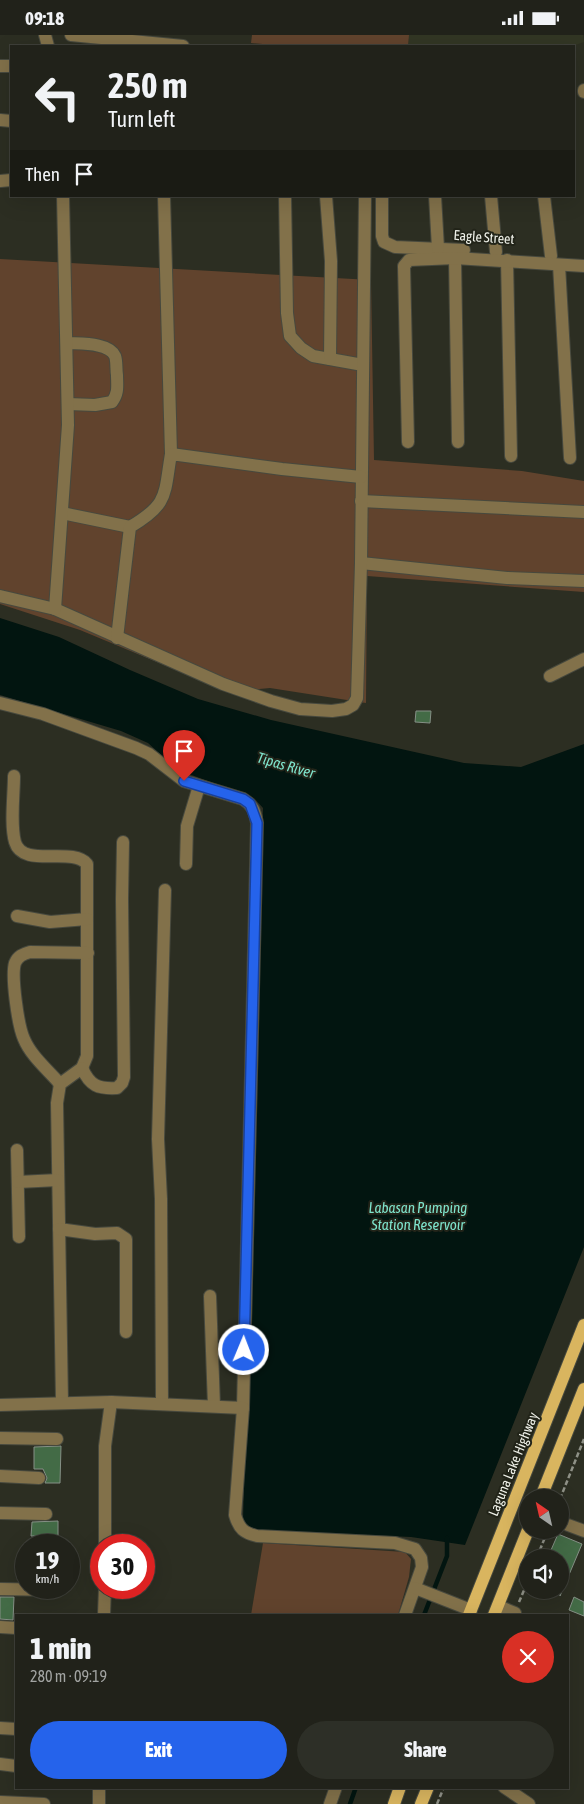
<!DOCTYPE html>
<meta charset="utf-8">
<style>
body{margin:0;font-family:"Asap Condensed",sans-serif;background:#2d2f27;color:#f1f3f6;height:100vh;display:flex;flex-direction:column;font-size:19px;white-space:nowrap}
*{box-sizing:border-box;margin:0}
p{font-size:16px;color:#a2a4a2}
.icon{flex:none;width:28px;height:28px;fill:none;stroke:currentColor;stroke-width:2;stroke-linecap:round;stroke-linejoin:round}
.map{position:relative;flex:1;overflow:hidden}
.details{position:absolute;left:15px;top:1579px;width:554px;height:175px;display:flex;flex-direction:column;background:#21221a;border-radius:0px;box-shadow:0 5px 20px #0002,0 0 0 1px #3e3f39}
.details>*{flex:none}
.top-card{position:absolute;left:10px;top:10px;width:565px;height:152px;border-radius:0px;box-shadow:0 5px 20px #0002,0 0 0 1px #3e3f39;background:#21221a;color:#f1f3f6;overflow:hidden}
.needle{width:32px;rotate:326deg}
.controls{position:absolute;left:519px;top:1454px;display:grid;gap:10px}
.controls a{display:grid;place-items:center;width:50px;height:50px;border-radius:50%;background:#21221a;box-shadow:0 5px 20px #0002,0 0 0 1px #3e3f39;font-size:25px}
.speed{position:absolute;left:15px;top:1499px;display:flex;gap:10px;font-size:25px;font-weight:700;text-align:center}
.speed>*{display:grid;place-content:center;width:65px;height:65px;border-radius:50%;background:#21221a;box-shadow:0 5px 20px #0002,0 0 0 1px #3e3f39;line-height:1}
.speed small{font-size:12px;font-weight:400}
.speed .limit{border:8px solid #d22;background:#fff;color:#111}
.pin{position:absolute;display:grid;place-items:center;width:42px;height:42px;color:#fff;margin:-51px -21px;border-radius:50% 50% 50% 0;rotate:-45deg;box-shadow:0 0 5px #0007}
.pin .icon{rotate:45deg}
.me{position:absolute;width:55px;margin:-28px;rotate:1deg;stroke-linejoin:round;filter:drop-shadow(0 0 4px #0008)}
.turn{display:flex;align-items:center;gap:18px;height:105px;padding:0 15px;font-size:22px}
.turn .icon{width:65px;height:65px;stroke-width:2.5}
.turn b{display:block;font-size:35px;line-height:42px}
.then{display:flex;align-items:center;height:48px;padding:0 15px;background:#0003;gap:10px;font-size:19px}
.round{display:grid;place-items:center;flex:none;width:52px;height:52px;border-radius:26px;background:#2d2f27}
.head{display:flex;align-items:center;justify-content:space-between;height:85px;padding:0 15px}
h1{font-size:30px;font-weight:800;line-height:38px}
.primary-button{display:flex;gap:10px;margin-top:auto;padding:10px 15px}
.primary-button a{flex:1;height:58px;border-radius:30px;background:#2563eb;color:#fff;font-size:20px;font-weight:800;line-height:58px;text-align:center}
.primary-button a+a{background:#2d2f27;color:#f1f3f6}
.status{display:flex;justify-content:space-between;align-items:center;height:35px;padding:0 25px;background:#21221a;direction:ltr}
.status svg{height:14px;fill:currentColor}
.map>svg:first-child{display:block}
</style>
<div class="status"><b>09:18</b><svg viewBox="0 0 49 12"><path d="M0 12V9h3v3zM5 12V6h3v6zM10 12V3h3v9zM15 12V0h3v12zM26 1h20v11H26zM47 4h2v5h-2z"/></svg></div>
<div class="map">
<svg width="584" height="1769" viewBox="0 0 584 1769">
<rect width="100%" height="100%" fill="#2c2e22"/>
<polygon fill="#323624" points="409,0 583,0 584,7 573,11 408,11"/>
<g fill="#61432d">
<polygon points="252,0 409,0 408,11 286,11 251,8"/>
<polygon points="0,224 371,245 374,425 522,436 584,446 584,557 367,541 366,668 270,653 229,657 80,595 0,569"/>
<polygon points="263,1508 405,1517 411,1524 409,1542 398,1580 251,1580"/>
</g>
<polygon fill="#021510" points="0,583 59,602 130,635 198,664 271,685 464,728 521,732 584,709 584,1212 465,1510 411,1502 260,1495 250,1492 243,1486 263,773 254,763 178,735 148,708 121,696 0,660"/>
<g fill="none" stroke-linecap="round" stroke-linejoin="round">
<g stroke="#021510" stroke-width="4.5">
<polyline points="424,1580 447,1521 447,1503"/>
<polyline points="350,1769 356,1752"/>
</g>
</g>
<g fill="#436b46" stroke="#859086">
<polygon points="416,676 431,676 430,688 415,687"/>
<polygon points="61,1411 60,1448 45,1448 47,1443 43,1434 34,1434 34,1412"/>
<polygon points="58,1486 58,1501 31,1501 32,1487"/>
<polygon points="558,1499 582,1509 560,1561 560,1522 548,1522"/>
<polygon points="0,1562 14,1562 13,1585 0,1584"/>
<polygon points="574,1562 584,1567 584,1581 569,1575"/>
</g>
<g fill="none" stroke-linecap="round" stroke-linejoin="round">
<defs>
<g id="minor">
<polyline points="45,0 48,11"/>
<polyline points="71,0 183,11"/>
<polyline points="0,31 11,31"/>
<polyline points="584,55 584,57"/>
<polyline points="0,85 11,86"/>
<polyline points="0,146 11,145"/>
<polyline points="164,161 171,419"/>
<polyline points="285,161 287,278 290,301 301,313 313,321 363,330"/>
<polyline points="326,161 331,226 330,324"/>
<polyline points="382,161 382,201 384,207 395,212 464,215"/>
<polyline points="435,161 438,213"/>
<polyline points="491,161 496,217"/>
<polyline points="544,161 551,221"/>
<polyline points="455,223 458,407"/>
<polyline points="507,225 511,421"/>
<polyline points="559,230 570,423"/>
<path d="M67,308c12,1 42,-1 48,13 2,5 1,14 2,19 0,10 2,18 -5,27l-17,3 -27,-1"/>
<polyline points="408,407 404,231 409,225 455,223 584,231"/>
<polyline points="361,466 584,477"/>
<polyline points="62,478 130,492"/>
<polyline points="361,528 507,543 584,546"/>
<polyline points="0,561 55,574 223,649 271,666 300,674 332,676 346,674 353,670 357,663 361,528 365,161"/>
<polyline points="55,574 68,390 63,161"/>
<path d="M117,603l13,-111c39,-23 34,-32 41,-73l111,15 79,8"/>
<polyline points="550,641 584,624"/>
<path d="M0,668l43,11 93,34 13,6 35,27 59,18c10,6 12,13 14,24l-14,585 -8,107c4,14 9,18 22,21l138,7 20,6 6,9 1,9 -17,48"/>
<path d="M14,741c0,19 -4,48 1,66 8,27 57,4 72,22v192l-5,12 -22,16 -3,19 5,299"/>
<polyline points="186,829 187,791 199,751"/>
<polyline points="17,881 50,887 87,884"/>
<path d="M82,1033c8,18 16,21 35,20l5,-5 2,-6 -2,-178 1,-57"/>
<path d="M60,1049c-12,-14 -29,-28 -36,-45 -6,-13 -13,-63 -9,-76 3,-7 8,-9 15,-11l58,1"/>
<polyline points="17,1115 19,1202"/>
<polyline points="18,1147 58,1145"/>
<polyline points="59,1194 95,1199 117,1198 126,1204 126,1297"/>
<polyline points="210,1261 214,1371"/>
<polyline points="162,1369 161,1164 158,1104 165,855"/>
<polyline points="0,1370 111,1367 243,1373"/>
<polyline points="0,1403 57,1404"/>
<polyline points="0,1441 39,1443"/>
<polyline points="0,1478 46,1479"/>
<polyline points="560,1487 584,1496"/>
<polyline points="105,1510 105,1411 111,1367"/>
<polyline points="415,1553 471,1575"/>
<polyline points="0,1554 54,1555"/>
<polyline points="498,1571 515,1578"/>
<polyline points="104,1580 105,1552"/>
<polyline points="0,1592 16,1593"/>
<polyline points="0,1693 16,1694"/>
<polyline points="0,1729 16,1731"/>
<polyline points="504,1752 529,1769"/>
<polyline points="0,1767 44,1769"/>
<polyline points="99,1769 99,1752"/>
<polyline points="330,1769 336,1752"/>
</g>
<g id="major">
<polyline points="541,1462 584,1354"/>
<polyline points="469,1580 584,1290"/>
<polyline points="494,1580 528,1495"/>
<polyline points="394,1769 400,1752"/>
<polyline points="421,1769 428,1752"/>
</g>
</defs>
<use href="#minor" stroke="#47493e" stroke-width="14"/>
<use href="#major" stroke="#47493e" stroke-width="14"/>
<g stroke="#8f9187" stroke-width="2.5" stroke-dasharray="5 2.5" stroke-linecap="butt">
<polyline points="560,1464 584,1404"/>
<polyline points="537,1522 548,1495"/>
<polyline points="519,1567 528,1546"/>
<polyline points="437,1769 444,1752"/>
</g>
<use href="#minor" stroke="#82714a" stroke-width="12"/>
<use href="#major" stroke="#d9b55f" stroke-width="12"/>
</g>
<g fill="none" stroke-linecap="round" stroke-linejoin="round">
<defs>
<polyline id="route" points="184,746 243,764 250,769 257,788 244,1315"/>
</defs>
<use href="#route" stroke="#184099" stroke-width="12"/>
<use href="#route" stroke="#2563eb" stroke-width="9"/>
</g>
<g text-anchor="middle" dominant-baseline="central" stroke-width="4" stroke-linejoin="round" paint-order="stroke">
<g font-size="14" fill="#f0f2ea" stroke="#222419">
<text transform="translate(484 202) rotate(4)">Eagle Street</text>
<text transform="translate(513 1429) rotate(-68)">Laguna Lake Highway</text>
</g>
<g font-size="15" font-style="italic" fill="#7fe5cd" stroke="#222419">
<text transform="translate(286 730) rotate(16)">Tipas River</text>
<text x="418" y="1172">Labasan Pumping<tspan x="418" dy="17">Station Reservoir</tspan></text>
</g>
</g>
</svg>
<div class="controls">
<a><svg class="needle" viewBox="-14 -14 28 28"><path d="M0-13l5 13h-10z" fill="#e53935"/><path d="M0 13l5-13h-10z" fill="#a2a4a2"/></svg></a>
<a><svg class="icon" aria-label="sound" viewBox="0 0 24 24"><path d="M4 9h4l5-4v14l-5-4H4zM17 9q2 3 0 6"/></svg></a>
</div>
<div class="speed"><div>19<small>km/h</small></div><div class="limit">30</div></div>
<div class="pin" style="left:184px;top:746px;background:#d93025"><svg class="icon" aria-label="arrive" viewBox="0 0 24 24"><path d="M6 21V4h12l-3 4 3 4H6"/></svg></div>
<svg class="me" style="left:244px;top:1315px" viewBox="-20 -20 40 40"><circle r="17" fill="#2563eb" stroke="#fff" stroke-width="3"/><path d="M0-11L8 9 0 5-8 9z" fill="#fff"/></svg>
<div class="top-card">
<div class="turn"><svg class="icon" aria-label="left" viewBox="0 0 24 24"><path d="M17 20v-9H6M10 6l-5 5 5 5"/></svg><div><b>250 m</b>Turn left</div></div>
<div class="then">Then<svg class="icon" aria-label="arrive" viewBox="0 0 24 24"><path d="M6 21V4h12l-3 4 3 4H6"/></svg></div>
</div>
<section class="details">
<div class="head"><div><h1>1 min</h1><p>280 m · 09:19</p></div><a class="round" style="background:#d93025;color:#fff"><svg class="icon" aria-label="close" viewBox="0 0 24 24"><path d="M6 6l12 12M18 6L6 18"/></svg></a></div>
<div class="primary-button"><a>Exit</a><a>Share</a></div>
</section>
</div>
